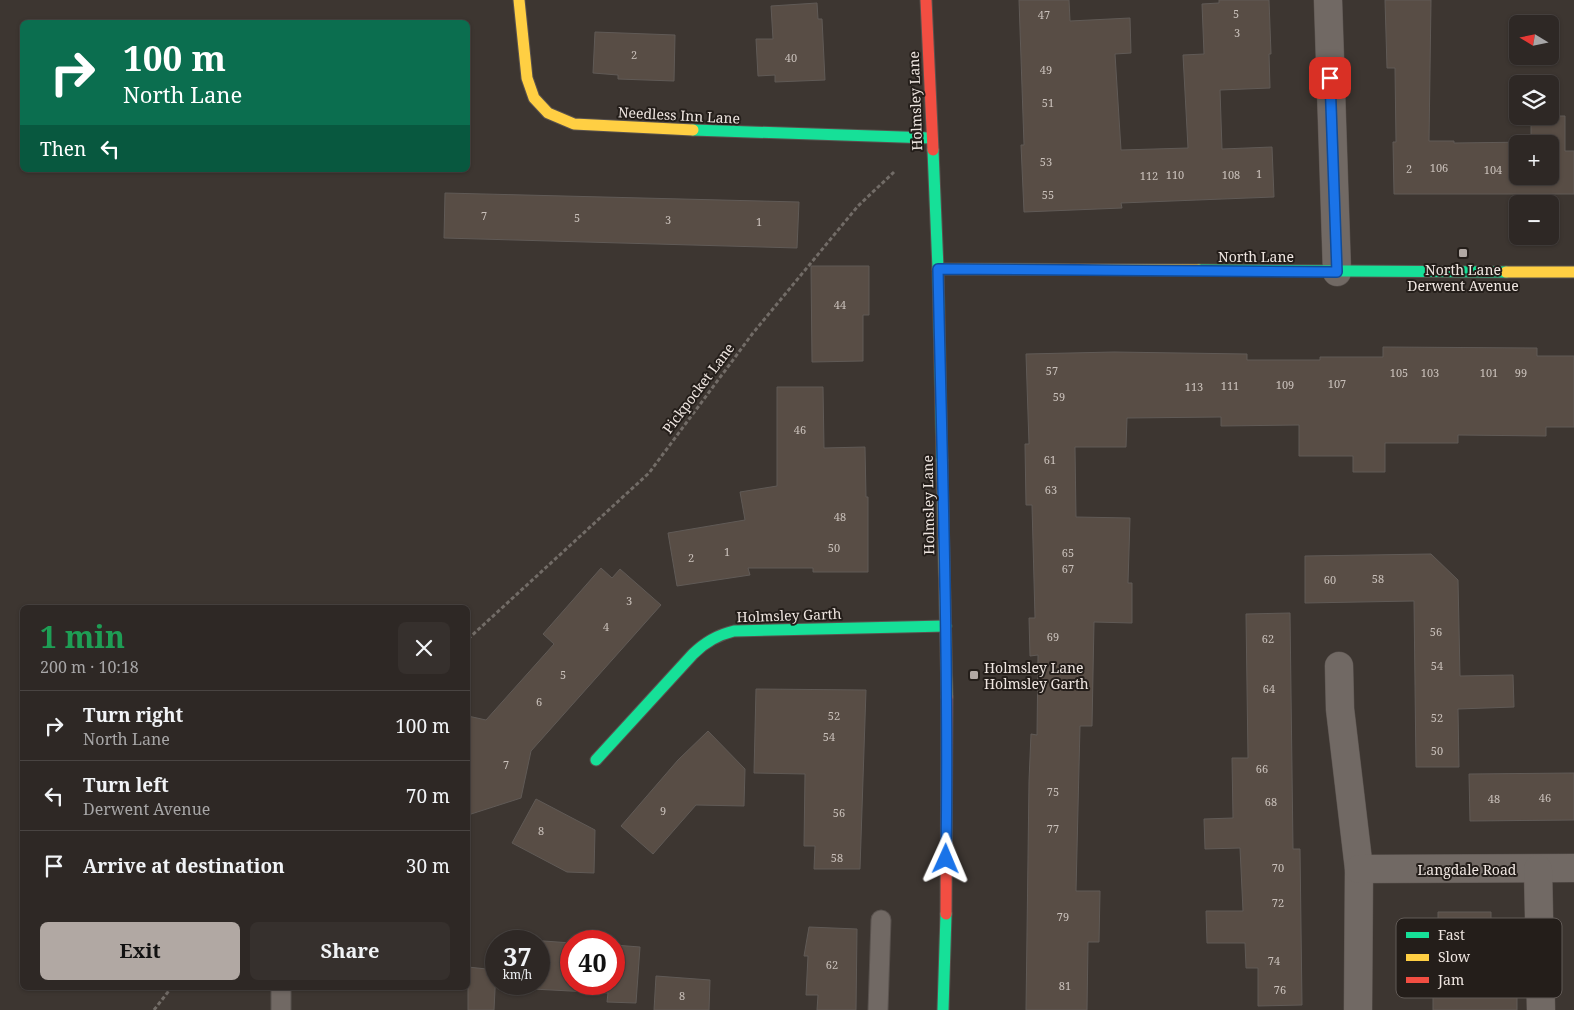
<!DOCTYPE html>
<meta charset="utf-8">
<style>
body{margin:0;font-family:"Noto Serif",serif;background:#36302d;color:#f1f3f6;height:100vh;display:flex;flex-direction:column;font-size:19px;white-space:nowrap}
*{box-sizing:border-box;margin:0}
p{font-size:16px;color:#a7a6a7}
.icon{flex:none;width:28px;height:28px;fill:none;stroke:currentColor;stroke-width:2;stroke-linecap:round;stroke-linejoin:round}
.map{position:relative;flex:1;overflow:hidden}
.drawer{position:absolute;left:20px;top:605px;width:450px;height:385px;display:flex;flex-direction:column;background:#2e2825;border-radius:8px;box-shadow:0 1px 4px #0004,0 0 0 1px #494442}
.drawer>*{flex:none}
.banner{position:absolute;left:20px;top:20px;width:450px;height:152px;border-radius:8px;box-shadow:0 1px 4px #0004,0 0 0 1px #494442;background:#0b6e4f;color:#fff;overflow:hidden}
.needle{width:32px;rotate:280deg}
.controls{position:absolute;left:1509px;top:15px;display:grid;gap:10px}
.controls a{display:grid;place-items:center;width:50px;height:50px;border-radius:8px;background:#2e2825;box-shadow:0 1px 4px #0004,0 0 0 1px #494442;font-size:25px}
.speed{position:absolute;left:485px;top:930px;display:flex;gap:10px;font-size:25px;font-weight:700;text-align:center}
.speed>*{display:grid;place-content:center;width:65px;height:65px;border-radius:50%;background:#2e2825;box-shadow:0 1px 4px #0004,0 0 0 1px #494442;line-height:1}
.speed small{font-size:12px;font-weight:400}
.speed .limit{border:8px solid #d22;background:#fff;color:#111}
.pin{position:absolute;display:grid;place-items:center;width:42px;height:42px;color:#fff;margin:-21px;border-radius:10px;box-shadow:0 2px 8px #0006}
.me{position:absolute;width:55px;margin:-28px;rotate:1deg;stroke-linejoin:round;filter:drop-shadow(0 0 4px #0008)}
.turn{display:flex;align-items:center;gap:18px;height:105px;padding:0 20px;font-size:22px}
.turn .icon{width:65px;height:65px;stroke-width:2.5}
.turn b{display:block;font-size:35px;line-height:42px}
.then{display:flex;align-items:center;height:48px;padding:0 20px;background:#0003;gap:10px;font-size:19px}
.round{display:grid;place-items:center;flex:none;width:52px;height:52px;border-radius:8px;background:#36302d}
.summary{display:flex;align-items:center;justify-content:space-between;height:85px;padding:0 20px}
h1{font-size:30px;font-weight:700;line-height:38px;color:#1e9e55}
.action{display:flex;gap:10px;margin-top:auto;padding:10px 20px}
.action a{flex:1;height:58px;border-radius:8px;background:#b1a8a3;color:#111;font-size:20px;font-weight:700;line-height:58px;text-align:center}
.action a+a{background:#36302d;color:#f1f3f6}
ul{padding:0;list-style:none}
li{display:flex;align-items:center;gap:15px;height:70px;padding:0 20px;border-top:1px solid #494442}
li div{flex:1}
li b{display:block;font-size:19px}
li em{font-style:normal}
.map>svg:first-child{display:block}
</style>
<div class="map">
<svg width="1574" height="1010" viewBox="0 0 1574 1010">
<rect width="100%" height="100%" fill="#3d3631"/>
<g fill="#584d45" stroke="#605a56" fill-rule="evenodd">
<polygon points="1019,0 1069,0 1070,21 1130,18 1131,53 1115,54 1121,150 1188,148 1183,55 1204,54 1202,4 1219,3 1219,0 1269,0 1271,54 1269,54 1270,88 1220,90 1222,149 1272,147 1274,197 1121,203 1122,208 1024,212 1021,145 1024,145"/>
<path d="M1385,0h46l-2,141h25v2l77,-1v-26h34v35h9v43h-180l-1,-52h3l-1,-74h-8zM1518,144h32v32h-32z"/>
<polygon points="817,3 818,19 822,19 825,80 775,82 775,75 758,76 756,39 773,39 771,6"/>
<polygon points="595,32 675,35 674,81 618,79 618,75 593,73"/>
<polygon points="445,193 799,202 797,248 444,238"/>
<polygon points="811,266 869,266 869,315 863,315 863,361 812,362"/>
<polygon points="1383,347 1537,348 1537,356 1574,356 1574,427 1546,427 1546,436 1458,435 1458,443 1385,443 1385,472 1353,472 1353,456 1299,456 1299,425 1221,426 1221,417 1127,418 1126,447 1075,447 1076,517 1130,518 1128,583 1132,583 1132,623 1094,622 1092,726 1080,726 1076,891 1100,891 1099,942 1088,942 1087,1010 1026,1010 1029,781 1031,734 1037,735 1038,655 1030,656 1029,618 1035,618 1032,505 1026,505 1025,444 1029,444 1026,354 1114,352 1247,354 1247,360 1320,360 1320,357 1383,357"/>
<polygon points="777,387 823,387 824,448 865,447 866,497 868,497 868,572 813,572 813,568 748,568 750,575 677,586 668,533 745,520 740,492 777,486"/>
<polygon points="1431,554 1458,580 1460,676 1513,675 1514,707 1458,709 1459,767 1416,767 1414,601 1305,603 1305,556"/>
<polygon points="601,568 612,578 620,569 661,605 531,751 521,798 468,815 468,716 486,720 554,644 543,634"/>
<polygon points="1290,613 1293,849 1300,849 1302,1005 1258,1006 1258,968 1246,968 1245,943 1207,943 1206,911 1243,911 1240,848 1205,849 1204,819 1233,818 1232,758 1248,758 1246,614"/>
<polygon points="756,689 866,690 860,869 814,869 815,846 804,846 805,774 754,773"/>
<polygon points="708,731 745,769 744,806 696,805 653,854 621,826 678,760"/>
<polygon points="1574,773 1574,820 1470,821 1469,774"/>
<polygon points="536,799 595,830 594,873 567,872 512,843"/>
<polygon points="1438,912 1491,912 1491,949 1506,949 1505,959 1517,959 1517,1010 1433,1010 1433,948 1438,948"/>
<polygon points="809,927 857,929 856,1010 817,1010 818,995 806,995 808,956 804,956"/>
<polygon points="517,939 571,943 571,984 614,984 614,945 640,947 636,1003 607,1002 608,993 514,988 514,984 539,984 539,941 517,941"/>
<polygon points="468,967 496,970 494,1010 468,1010"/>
<polygon points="656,976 710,980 709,1010 654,1010"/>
</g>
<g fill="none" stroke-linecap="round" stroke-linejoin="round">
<defs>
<g id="lane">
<polyline points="281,1010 281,988"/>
<polyline points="878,1010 881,920"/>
</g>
<g id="street">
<polyline points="1328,0 1337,272"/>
<polyline points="1339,666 1340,709 1359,869 1358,1010"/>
<polyline points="1359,869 1574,868"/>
<polyline points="1538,869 1541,1010"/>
</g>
<g id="fast">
<polyline points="693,130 931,138"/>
<polyline points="933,150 938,269 942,460"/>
<polyline points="1199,270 1506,272"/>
<path d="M596,760l97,-106c12,-12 24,-19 41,-23l212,-5"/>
<polyline points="943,1010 946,914"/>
</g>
<g id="slow">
<polyline points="519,0 527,78 534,98 548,113 574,124 693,130"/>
<polyline points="938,269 1199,270"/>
<polyline points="1506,272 1574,272"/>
<polyline points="942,460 947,697"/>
</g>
<g id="jam">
<polyline points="926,0 933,150"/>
<polyline points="946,914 947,697"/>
</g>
</defs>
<use href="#lane" stroke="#59524e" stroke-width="21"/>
<use href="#street" stroke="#59524e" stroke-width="29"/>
<use href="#fast" stroke="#59524e" stroke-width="13"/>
<use href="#slow" stroke="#59524e" stroke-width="13"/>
<use href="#jam" stroke="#59524e" stroke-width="13"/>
<g stroke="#726c67" stroke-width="3" stroke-dasharray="4 2.5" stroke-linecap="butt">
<polyline points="468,639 649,473 753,333 858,206 894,172"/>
<polyline points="154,1010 171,988"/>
</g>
<use href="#lane" stroke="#716964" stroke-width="19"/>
<use href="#street" stroke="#716964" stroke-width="28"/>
<use href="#fast" stroke="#16e098" stroke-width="11"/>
<use href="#slow" stroke="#ffcf43" stroke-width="11"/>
<use href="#jam" stroke="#f24e42" stroke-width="11"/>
</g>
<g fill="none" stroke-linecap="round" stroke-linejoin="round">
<defs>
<path id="route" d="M946,859c3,-197 -4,-394 -8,-590l399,3 -7,-194"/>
</defs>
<use href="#route" stroke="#114b97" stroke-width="12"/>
<use href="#route" stroke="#1a73e8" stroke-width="9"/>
</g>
<g fill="#b1a8a3" stroke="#241e1a" stroke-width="2">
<rect x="1458" y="248" width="10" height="10" rx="2.5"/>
<rect x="969" y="670" width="10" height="10" rx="2.5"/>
</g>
<g text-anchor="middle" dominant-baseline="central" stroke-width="4" stroke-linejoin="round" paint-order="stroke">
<g font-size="11" fill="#c9c0ba">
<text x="1236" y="13">5</text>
<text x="1044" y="14">47</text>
<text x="1237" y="32">3</text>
<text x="634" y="54">2</text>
<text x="791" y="57">40</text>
<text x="1046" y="69">49</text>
<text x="1048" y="102">51</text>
<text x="1046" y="161">53</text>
<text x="1439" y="167">106</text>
<text x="1409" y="168">2</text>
<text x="1493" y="169">104</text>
<text x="1259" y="173">1</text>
<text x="1175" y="174">110</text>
<text x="1231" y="174">108</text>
<text x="1149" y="175">112</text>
<text x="1048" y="194">55</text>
<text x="484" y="215">7</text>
<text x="577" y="217">5</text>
<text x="668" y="219">3</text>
<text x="759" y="221">1</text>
<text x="840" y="304">44</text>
<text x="1052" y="370">57</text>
<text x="1399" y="372">105</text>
<text x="1430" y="372">103</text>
<text x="1489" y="372">101</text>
<text x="1521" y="372">99</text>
<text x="1337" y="383">107</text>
<text x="1285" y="384">109</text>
<text x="1230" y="385">111</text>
<text x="1194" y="386">113</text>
<text x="1059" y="396">59</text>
<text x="800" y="429">46</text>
<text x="1050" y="459">61</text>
<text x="1051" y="489">63</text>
<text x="840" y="516">48</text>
<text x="834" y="547">50</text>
<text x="727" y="551">1</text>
<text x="1068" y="552">65</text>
<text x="691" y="557">2</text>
<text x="1068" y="568">67</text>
<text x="1378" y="578">58</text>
<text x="1330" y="579">60</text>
<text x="629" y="600">3</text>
<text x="606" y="626">4</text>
<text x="1436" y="631">56</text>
<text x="1053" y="636">69</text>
<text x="1268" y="638">62</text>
<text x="1437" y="665">54</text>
<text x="563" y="674">5</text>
<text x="1269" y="688">64</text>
<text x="539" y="701">6</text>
<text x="834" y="715">52</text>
<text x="1437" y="717">52</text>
<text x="829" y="736">54</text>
<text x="1437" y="750">50</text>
<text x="506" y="764">7</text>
<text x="1262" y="768">66</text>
<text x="1053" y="791">75</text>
<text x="1545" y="797">46</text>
<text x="1494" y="798">48</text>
<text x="1271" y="801">68</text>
<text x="663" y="810">9</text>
<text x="839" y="812">56</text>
<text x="1053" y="828">77</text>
<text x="541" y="830">8</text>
<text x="837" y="857">58</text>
<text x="1278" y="867">70</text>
<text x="1278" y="902">72</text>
<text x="1063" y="916">79</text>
<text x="1274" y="960">74</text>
<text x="832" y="964">62</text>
<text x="1065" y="985">81</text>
<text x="1280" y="989">76</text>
<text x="682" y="995">8</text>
</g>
<g font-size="14" fill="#efe6e1" stroke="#241e1a">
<text transform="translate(915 101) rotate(-92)">Holmsley Lane</text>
<text transform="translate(679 115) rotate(3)">Needless Inn Lane</text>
<text x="1256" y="256">North Lane</text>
<text transform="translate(698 388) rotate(-53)">Pickpocket Lane</text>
<text transform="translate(928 505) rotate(-91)">Holmsley Lane</text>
<text transform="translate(789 615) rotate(-2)">Holmsley Garth</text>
<text x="1467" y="869">Langdale Road</text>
</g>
<g font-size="14" fill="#efe6e1" stroke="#241e1a">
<text x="1463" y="269">North Lane<tspan x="1463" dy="16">Derwent Avenue</tspan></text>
<text x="984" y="667" text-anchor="start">Holmsley Lane<tspan x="984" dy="16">Holmsley Garth</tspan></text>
</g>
</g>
<rect x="1396" y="918" width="166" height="80" rx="8" fill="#241e1a" stroke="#615a56" stroke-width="1"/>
<rect x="1406" y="932" width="23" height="6" fill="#16e098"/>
<rect x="1406" y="954" width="23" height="7" fill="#ffcf43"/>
<rect x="1406" y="977" width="23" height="6" fill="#f24e42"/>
<g font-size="14" fill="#efe6e1">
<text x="1438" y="940">Fast</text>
<text x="1438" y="962">Slow</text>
<text x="1438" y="985">Jam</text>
</g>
</svg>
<div class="controls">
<a><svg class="needle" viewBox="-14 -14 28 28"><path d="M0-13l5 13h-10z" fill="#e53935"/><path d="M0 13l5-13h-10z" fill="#a7a6a7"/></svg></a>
<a><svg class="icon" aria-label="layers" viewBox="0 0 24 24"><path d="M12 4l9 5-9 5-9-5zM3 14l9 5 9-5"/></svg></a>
<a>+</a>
<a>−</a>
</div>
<div class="speed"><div>37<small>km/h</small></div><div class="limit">40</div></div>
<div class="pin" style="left:1330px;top:78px;background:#d93025"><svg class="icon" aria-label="arrive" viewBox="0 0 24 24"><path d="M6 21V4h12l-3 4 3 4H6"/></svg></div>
<svg class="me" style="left:946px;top:859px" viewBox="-20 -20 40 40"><path d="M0-17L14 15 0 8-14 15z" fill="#1a73e8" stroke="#fff" stroke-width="4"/></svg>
<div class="banner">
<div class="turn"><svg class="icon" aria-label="right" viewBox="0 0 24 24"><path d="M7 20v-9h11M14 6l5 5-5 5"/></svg><div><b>100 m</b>North Lane</div></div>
<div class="then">Then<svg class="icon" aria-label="left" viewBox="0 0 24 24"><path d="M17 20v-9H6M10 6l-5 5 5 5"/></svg></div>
</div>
<section class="drawer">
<div class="summary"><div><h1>1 min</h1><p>200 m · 10:18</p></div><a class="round"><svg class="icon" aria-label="close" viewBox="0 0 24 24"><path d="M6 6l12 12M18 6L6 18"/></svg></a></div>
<ul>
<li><svg class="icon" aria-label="right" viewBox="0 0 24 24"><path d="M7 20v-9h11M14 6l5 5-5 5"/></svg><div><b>Turn right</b><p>North Lane</p></div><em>100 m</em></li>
<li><svg class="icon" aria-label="left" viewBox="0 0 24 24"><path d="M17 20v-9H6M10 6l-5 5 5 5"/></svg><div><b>Turn left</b><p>Derwent Avenue</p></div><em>70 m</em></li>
<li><svg class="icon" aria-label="arrive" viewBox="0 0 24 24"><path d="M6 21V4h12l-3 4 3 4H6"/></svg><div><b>Arrive at destination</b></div><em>30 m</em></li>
</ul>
<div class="action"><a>Exit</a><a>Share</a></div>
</section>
</div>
